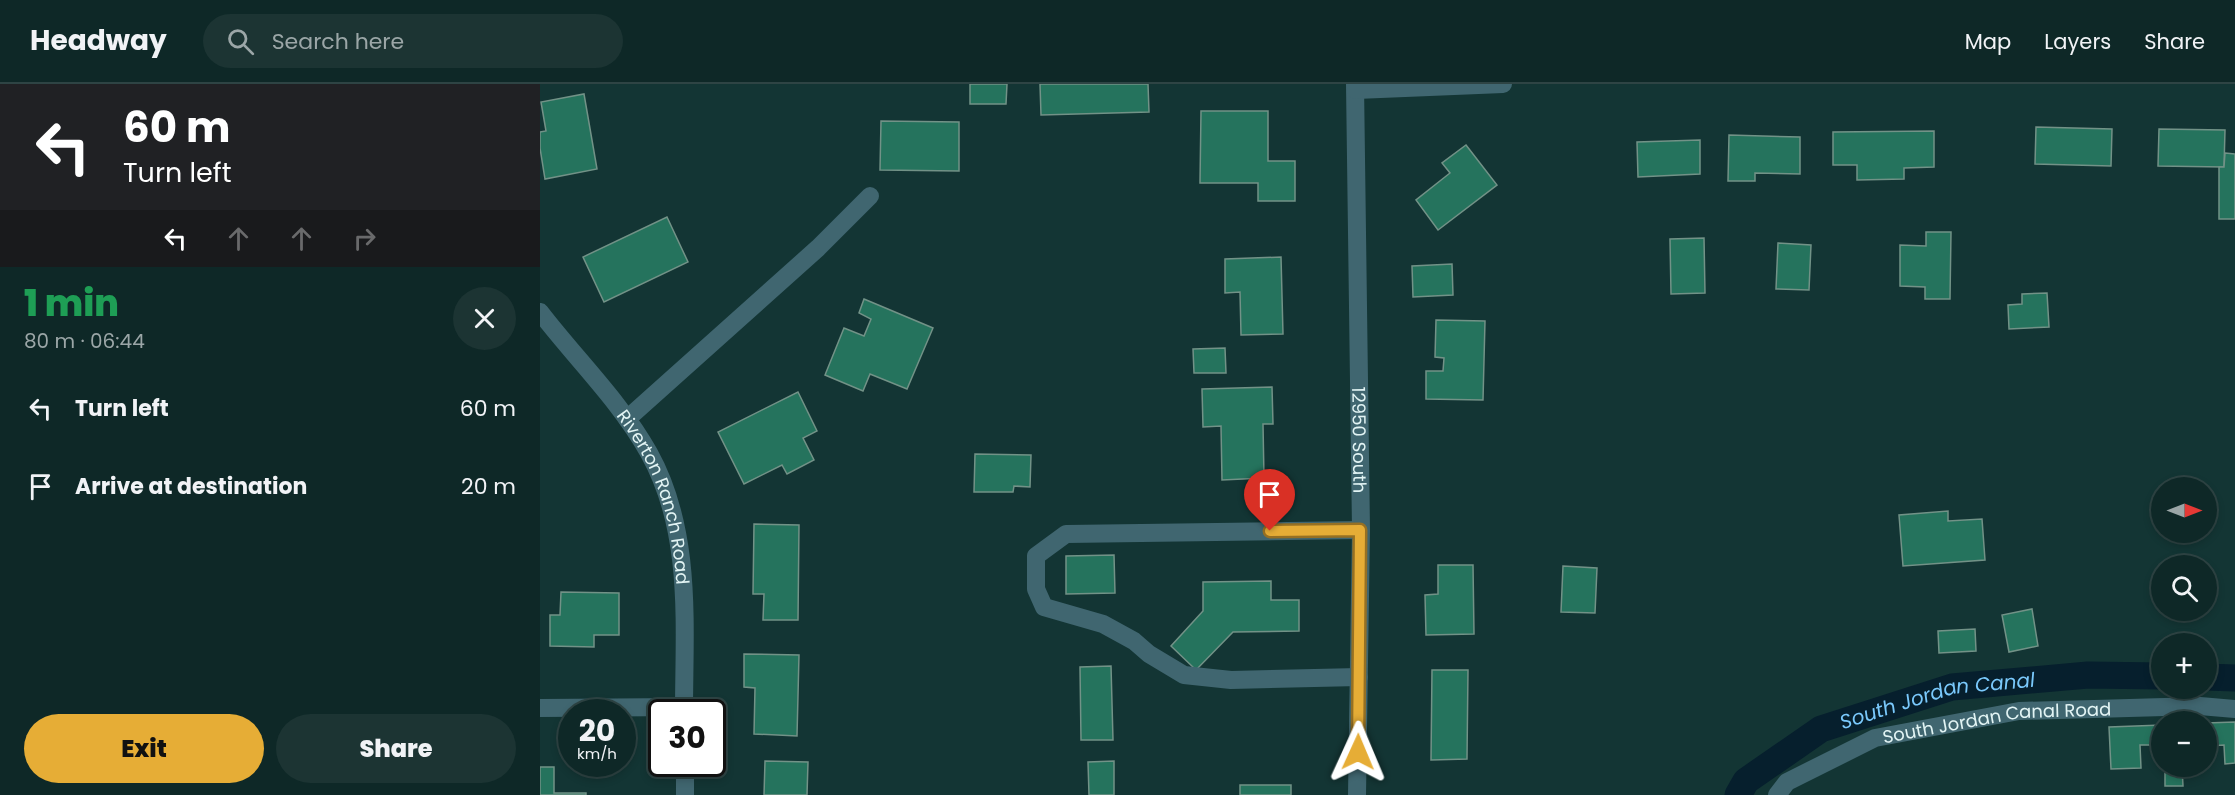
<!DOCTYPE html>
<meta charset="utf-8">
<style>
body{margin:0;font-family:Poppins,sans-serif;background:#1c3433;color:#f1f3f6;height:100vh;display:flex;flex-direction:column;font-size:22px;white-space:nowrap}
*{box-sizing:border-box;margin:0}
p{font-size:20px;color:#9ba6a7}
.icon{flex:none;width:33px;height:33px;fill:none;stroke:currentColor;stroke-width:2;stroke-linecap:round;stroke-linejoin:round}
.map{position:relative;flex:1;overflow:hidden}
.panel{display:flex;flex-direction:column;background:#0e2827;width:540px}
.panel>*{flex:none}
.top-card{background:#202124;color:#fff;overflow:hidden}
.needle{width:39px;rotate:90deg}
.controls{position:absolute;left:1611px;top:393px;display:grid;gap:12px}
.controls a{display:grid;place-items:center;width:66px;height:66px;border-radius:50%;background:#0e2827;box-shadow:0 3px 9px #0003,0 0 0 2px #2e4444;font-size:30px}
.speed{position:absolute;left:18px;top:615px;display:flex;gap:12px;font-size:30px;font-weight:700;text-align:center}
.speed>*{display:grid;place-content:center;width:78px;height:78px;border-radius:50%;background:#0e2827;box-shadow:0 3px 9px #0003,0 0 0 2px #2e4444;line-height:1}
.speed small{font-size:15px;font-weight:400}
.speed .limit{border:3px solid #111;border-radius:9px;background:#fff;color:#111}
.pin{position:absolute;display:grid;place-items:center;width:51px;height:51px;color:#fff;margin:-62px -26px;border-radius:50% 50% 50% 0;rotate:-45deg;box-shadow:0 0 6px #0007}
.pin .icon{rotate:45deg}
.me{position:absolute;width:66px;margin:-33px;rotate:1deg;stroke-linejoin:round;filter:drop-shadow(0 0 4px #0008)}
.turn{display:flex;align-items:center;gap:21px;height:126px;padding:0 24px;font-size:27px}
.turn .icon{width:78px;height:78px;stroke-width:2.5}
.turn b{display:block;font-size:42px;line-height:51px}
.lanes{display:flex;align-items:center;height:57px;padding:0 24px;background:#0003;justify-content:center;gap:30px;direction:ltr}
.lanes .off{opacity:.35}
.round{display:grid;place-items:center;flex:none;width:63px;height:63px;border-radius:32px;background:#1c3433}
.headline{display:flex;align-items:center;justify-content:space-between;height:102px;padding:0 24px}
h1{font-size:36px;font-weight:800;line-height:45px;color:#1e9e55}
.action{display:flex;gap:12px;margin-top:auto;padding:12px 24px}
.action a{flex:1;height:69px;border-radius:36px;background:#e6ad36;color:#111;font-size:24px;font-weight:800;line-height:69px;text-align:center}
.action a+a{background:#1c3433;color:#f1f3f6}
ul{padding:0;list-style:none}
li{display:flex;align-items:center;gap:18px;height:78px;padding:0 24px}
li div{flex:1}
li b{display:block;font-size:22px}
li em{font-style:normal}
header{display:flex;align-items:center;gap:36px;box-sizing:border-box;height:84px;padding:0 30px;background:#0e2827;border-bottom:2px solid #2e4444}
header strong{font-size:28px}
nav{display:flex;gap:33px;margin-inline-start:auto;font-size:21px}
.search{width:420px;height:54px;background:#1c3433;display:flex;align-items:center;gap:15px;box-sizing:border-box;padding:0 21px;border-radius:33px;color:#9ba6a7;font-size:22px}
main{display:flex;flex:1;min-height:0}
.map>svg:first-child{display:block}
</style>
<header>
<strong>Headway</strong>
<div class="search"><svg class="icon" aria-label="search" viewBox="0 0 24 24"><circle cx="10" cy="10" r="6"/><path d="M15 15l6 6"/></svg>Search here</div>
<nav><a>Map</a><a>Layers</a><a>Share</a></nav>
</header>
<main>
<section class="panel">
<div class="top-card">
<div class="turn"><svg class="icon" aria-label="left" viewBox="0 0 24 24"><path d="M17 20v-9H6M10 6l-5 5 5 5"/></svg><div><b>60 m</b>Turn left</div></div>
<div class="lanes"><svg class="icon" aria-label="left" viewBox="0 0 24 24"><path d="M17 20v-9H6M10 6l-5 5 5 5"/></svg><svg class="icon off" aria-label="ahead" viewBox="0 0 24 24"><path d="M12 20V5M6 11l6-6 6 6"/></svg><svg class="icon off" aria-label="ahead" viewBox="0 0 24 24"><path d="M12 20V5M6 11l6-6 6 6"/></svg><svg class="icon off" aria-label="right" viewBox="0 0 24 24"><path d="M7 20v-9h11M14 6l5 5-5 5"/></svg></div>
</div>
<div class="headline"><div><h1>1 min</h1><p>80 m · 06:44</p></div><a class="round"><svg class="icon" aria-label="close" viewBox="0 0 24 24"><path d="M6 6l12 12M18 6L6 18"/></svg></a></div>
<ul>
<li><svg class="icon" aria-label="left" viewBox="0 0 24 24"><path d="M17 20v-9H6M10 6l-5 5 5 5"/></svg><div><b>Turn left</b></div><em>60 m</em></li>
<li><svg class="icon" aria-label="arrive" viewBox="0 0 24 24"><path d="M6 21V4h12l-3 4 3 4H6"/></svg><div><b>Arrive at destination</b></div><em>20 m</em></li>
</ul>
<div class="action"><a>Exit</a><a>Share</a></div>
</section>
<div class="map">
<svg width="1695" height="711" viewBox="0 0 1695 711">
<rect width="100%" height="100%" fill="#133534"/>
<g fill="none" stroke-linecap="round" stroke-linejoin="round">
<g stroke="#061f2d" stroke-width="27">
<polyline points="1666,593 1695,594"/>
<path id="s1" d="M1198,711l8,-14 75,-52 131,-42 136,-12 74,1"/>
</g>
</g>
<g fill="#25735d" stroke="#729287" stroke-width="1.5">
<polygon points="430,0 467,0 466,20 430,20"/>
<polygon points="500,0 608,0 609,28 501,31"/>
<polygon points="44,10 57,85 5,95 0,64 0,48 6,47 1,18"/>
<polygon points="661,27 728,27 728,77 755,77 755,117 718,117 718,99 660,99"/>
<polygon points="341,37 419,38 419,87 340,86"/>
<polygon points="1496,43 1572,45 1571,82 1495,80"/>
<polygon points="1619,45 1685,46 1684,83 1618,82"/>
<polygon points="1394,47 1394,83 1364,84 1364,95 1317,96 1317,81 1293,81 1293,48"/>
<polygon points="1189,51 1260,53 1260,90 1215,89 1215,97 1188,97"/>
<polygon points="1160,56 1160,90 1098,93 1097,58"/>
<polygon points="926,61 957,101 898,146 876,116 910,89 902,79"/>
<polygon points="1685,69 1695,70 1695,135 1679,135 1679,83 1684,83"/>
<polygon points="127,133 148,178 64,218 43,173"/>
<polygon points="1386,148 1411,148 1410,215 1385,215 1385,203 1360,202 1360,161 1386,162"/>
<polygon points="1164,154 1165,209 1131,210 1130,155"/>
<polygon points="1238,159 1271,161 1269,206 1236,205"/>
<polygon points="741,173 743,250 701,251 700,208 685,209 685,175"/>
<polygon points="912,180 913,211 873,213 872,182"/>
<polygon points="1507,209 1509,243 1469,245 1468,221 1482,220 1482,210"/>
<polygon points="324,215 393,244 367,305 330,290 323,307 285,291 304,244 324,252 331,235 319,229"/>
<polygon points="896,236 945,237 943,316 886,315 886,287 903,287 904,274 895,273"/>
<polygon points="685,264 686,289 654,289 653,265"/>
<polygon points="732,303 733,340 723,340 724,394 682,396 681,342 663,343 662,305"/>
<polygon points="258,308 277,347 263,354 274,376 247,390 242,381 204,400 178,348"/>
<polygon points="435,370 491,371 490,403 474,402 473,408 434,408"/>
<polygon points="1408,427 1408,437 1442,435 1445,476 1363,482 1359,431"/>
<polygon points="214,440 259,441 258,536 223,536 224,510 213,510"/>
<polygon points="574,471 575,509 526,510 526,472"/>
<polygon points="898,481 933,481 934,550 886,551 885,511 898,510"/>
<polygon points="1023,482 1057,484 1055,529 1021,528"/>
<polygon points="731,497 731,516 759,516 759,547 693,548 656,586 631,562 663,527 663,498"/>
<polygon points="21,508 79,509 79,551 54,551 54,563 10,562 10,531 20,531"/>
<polygon points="1492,525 1498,562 1469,568 1462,531"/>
<polygon points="1435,545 1436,567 1399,569 1398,547"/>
<polygon points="204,570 259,571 257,652 214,650 215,604 204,603"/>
<polygon points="571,582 573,656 541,656 540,583"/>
<polygon points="892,586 928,586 927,675 891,676"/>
<polygon points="1695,638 1695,679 1685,680 1684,661 1666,662 1666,639"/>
<polygon points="1622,641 1622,661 1600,661 1601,684 1571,685 1569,643"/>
<polygon points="225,677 268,678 267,711 224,711"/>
<polygon points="574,677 574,711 549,711 548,678"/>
<polygon points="1625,682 1642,682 1643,702 1625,702"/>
<polygon points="0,683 14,683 14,709 46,709 46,711 0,711"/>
<rect x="700" y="701" width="51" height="10"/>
</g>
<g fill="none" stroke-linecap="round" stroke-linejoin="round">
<g stroke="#406670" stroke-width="18">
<path id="s2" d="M815,0l6,446 -4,265"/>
<polyline points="816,6 963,0"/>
<path id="s3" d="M0,228c36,47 80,89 109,141 44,79 35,173 35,259"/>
<polyline points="87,335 278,164 330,112"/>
<polyline points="819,593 691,596 644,591 609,570 594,557 563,540 504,523 496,505 496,472 526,450 821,446"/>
<polyline points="0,624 144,623"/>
<polyline points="145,680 145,711"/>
<path id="s4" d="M1237,711l10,-13 88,-44 144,-27 181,-5 35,3"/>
</g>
</g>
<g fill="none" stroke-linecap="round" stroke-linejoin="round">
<defs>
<polyline id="route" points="730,447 820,446 818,668"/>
</defs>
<use href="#route" stroke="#967023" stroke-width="15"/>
<use href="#route" stroke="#e6ad36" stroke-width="10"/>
</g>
<g text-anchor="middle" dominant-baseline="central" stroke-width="6" stroke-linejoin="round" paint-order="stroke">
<g font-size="18" fill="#e2f4f4" stroke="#0c1a19">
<text stroke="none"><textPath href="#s2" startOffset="356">12950 South</textPath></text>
<text stroke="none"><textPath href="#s3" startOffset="222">Riverton Ranch Road</textPath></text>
<text stroke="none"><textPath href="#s4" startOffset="238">South Jordan Canal Road</textPath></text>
</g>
<g font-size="20" font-style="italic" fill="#7ac9fc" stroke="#0c1a19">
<text stroke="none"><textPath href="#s1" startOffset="228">South Jordan Canal</textPath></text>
</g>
</g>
</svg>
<div class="controls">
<a><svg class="needle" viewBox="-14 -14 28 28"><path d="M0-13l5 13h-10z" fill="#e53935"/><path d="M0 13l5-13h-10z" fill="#9ba6a7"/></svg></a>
<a><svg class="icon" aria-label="search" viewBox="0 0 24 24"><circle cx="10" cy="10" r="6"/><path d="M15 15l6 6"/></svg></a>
<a>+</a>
<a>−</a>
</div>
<div class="speed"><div>20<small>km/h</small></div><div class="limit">30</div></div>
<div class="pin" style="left:730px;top:447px;background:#d93025"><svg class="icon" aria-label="arrive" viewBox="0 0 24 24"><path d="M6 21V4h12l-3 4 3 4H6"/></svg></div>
<svg class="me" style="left:818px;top:668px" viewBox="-20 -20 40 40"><path d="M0-17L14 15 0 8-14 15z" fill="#e6ad36" stroke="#fff" stroke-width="4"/></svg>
</div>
</main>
